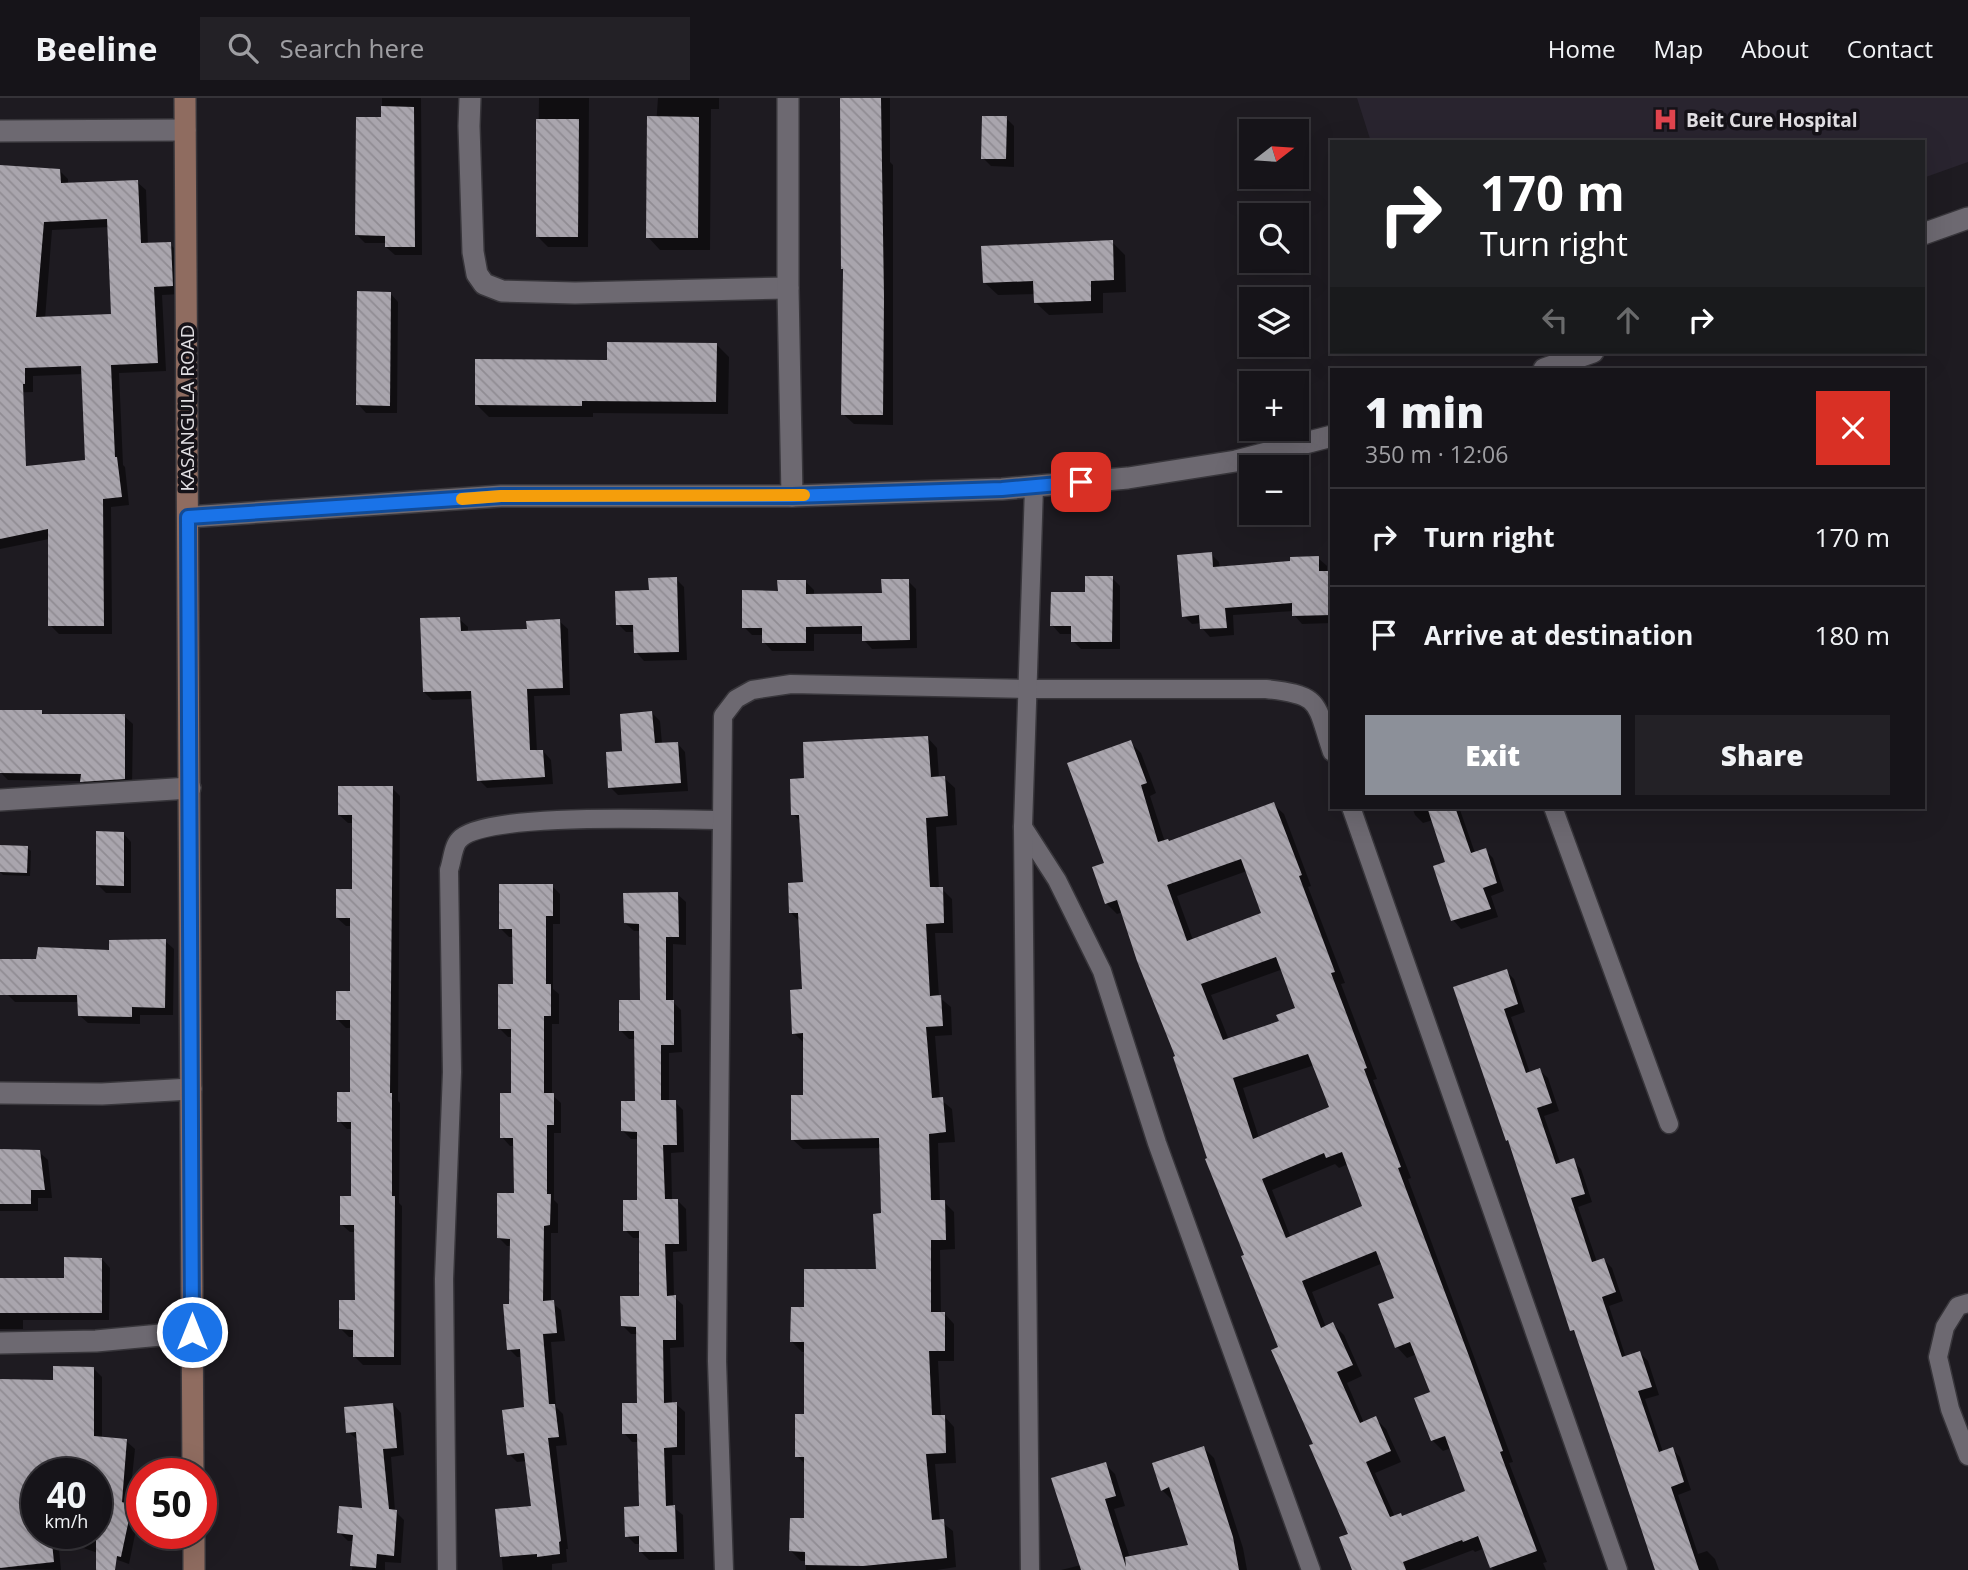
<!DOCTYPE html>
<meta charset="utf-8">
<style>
body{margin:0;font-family:"Open Sans",sans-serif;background:#232126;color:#f1f3f6;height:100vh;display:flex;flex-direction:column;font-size:26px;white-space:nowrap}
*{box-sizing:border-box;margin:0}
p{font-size:23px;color:#9e9ea2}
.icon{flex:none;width:38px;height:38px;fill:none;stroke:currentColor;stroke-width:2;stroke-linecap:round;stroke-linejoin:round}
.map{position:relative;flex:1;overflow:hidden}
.side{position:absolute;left:1330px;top:270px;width:595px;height:441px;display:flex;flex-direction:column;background:#161419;border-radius:0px;box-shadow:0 7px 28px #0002,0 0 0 2px #353338}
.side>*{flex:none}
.top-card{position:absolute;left:1330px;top:42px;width:595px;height:214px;border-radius:0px;box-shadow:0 7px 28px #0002,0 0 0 2px #353338;background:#202124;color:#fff;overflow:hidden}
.needle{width:46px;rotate:73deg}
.buttons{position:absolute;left:1239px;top:21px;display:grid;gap:14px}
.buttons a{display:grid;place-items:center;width:70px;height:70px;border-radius:0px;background:#161419;box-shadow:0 7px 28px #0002,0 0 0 2px #353338;font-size:35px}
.speed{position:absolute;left:21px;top:1360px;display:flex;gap:14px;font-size:35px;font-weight:700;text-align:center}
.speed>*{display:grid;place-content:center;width:91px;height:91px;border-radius:50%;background:#161419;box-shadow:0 7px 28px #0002,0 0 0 2px #353338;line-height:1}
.speed small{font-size:18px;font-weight:400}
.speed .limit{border:10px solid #d22;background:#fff;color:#111}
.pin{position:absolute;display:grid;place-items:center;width:60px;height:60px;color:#fff;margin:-30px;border-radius:14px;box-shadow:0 4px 10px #0006}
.me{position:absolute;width:77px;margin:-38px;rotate:0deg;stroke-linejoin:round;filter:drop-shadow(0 0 5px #0008)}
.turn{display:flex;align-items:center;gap:24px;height:147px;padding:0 35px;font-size:32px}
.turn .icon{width:91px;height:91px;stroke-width:2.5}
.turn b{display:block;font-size:49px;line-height:60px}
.lanes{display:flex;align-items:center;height:66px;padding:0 35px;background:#0003;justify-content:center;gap:35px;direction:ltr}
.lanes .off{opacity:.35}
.round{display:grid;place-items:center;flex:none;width:74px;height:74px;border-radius:0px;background:#232126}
.summary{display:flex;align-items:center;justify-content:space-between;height:119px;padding:0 35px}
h1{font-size:42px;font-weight:800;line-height:52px}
.primary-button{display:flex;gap:14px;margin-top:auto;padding:14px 35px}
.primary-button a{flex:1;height:80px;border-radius:0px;background:#8c9099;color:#fff;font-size:28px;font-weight:800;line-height:80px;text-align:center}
.primary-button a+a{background:#232126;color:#f1f3f6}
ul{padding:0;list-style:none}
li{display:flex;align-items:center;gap:21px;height:98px;padding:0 35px;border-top:2px solid #353338}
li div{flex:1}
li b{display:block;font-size:26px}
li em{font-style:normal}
header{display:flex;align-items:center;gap:42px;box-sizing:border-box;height:98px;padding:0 35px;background:#161419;border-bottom:2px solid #353338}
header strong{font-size:33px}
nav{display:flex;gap:38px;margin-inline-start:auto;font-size:24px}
.search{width:490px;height:63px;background:#232126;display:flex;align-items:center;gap:18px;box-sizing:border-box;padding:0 24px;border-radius:0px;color:#9e9ea2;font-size:26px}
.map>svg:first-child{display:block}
</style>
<header>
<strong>Beeline</strong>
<div class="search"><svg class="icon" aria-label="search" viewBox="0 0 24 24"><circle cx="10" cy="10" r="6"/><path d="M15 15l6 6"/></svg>Search here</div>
<nav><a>Home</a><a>Map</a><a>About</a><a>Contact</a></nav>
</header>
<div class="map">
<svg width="1968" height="1472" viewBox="0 0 1968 1472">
<defs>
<pattern id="building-back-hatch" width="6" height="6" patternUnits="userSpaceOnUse" patternTransform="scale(1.75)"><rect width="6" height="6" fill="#a9a5ad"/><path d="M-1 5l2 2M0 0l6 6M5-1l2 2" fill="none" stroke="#908c93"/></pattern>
</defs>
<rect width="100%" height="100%" fill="#1e1b21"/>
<polygon fill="#29242f" points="1357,0 1968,0 1968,64 1923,80 1923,44 1371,44"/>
<g fill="#0007" fill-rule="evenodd">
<polygon points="382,0 421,0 422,157 395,157 386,149 386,145 365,145 357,137 382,21"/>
<polygon points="539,0 589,0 588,149 548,149 537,138"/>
<polygon points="658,0 719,0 719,11 711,11 710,152 660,152 648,139"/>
<polygon points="842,0 890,0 890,64 893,67 893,327 854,326 843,316"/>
<polygon points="1006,20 1014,28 1014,69 991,68 983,60"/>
<path d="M0,69l59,3 9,9v6l69,-3 9,8 2,55 22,-1 9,9 2,41 -19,1 4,76 -47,2 4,92 2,2 4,38 -18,2 1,127h-53l-9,-9 -1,-86 -49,10v-60l86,-27 -3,-88 -50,2v16l-33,1zM109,129l4,89 -68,3 7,-89z"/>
<polygon points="1112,144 1125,157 1126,194 1103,195 1103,215 1049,217 1036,205 1036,196 998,197 985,185"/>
<polygon points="390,195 398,204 397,315 366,315 358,306"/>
<polygon points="716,246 729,259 728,316 593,315 593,319 489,319 476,306 608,264"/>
<polygon points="1211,456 1219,464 1220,471 1292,465 1318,460 1327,468 1327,475 1332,475 1332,525 1302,526 1294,517 1294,513 1233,517 1234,537 1210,539 1202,530 1202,525 1192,526 1184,518"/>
<polygon points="1112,480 1120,488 1120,551 1081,551 1073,543 1073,536 1060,536 1052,527 1086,496"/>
<polygon points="676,481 684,489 687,562 644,563 636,554 635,534 626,534 618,526 651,494"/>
<polygon points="805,483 814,492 814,498 884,497 908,483 916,491 917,550 872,551 864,542 864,536 814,536 814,553 772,553 764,544 764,537 752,537 744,529 780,494"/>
<polygon points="459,521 468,529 468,534 528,532 559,523 568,531 570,597 534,598 537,654 543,653 551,662 553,686 487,690 479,682 473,601 432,602 424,594"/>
<polygon points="41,614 45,617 124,618 133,626 132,689 90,691 82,683 8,682 0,674"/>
<polygon points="652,615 660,623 662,646 677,645 685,654 688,693 618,697 610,689 624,655"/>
<polygon points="927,639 937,650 939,680 944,680 955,690 957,727 936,729 939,791 942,791 952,801 953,835 935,835 939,899 951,909 952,937 935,938 940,1001 952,1011 955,1044 938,1045 940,1104 944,1104 954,1114 955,1151 940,1152 941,1216 944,1215 954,1226 954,1263 938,1263 941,1319 944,1318 954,1329 956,1365 935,1366 940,1423 953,1433 956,1469 937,1472 806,1472 806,1463 801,1463 791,1453 806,1422 806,1367 797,1358 806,1318 806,1254 802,1254 792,1244 806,1211 877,1172 883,1117 881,1050 803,1051 792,1041 805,999 805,946 794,935 804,892 800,824 791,815 805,786 801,724 793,716 806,682"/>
<path d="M1130,644l11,11 15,40 -6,3 15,46 4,1 104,-39 11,10 27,72 -3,1 37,96 -4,1 36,95 -4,1 38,98 -3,1 105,283 -4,1 38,99 -4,1 3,7h-53l-8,-22 -10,4 -2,-2 -53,20h-66l-4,-35 -141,-376 -32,-102 -54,-145 -6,2 -11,-11v-39zM1247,773l16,43 -70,26 -16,-44zM1283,871l15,40 -17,13 -52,18 -18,-45zM1315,967l16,43 -72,30 -16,-50zM1335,1066l4,4 9,-4 16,43 -73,31 -19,-48zM1383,1165l13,36 1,48 10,11 10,-4 15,39v47l11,11 8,-3 17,44 -66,25h-7l-20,-44 26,-11 -15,-33 -11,-11 -11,5 -17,-40 15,-7 -18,-41 -11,-11 -7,3 -14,-35z"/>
<polygon points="392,690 400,698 398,1003 400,1005 399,1105 402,1108 401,1267 363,1267 355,1259 355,1239 349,1239 340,1230 356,1204 356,1134 350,1134 341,1126 353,1099 353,1031 347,1031 339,1023 352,996 352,930 346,930 337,921 351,895 351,828 346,828 337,820 354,793 354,725 348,725 339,717"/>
<polygon points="1412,709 1459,709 1475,755 1485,752 1493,760 1504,793 1491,798 1498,819 1461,831 1453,822 1447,765 1433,722 1423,725 1415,717"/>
<polygon points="123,735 131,744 131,795 106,795 98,787"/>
<polygon points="0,749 27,750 31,753 30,778 3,777 0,774"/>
<polygon points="552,788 560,796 560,826 553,826 553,891 559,896 559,926 552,926 552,997 561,1005 561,1035 554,1035 554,1102 558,1106 558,1135 551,1135 551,1204 561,1212 565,1243 551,1244 556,1309 563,1316 567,1347 556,1348 568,1451 566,1451 567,1464 552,1466 552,1472 503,1472 497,1413 533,1409 527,1363 517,1364 509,1356 526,1311 522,1259 517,1259 509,1251 512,1148 507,1148 499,1140 516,1097 515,1048 510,1048 502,1039 512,997 512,939 508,939 500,931 514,888 514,839 509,839 501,831"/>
<polygon points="677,796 686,804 686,847 673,846 673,904 681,912 682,954 669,955 669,1004 675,1004 683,1012 684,1054 671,1055 672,1103 678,1103 686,1111 687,1153 673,1154 674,1199 683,1207 684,1249 670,1250 672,1306 676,1306 685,1314 685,1357 672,1357 673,1409 683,1417 684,1461 649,1462 641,1454 640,1446 635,1446 627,1438 641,1410 639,1344 632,1344 624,1335 638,1307 638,1236 631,1236 623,1228 641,1200 641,1140 633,1140 625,1132 639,1103 639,1041 631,1041 623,1033 637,1004 636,941 629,941 621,933 641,904 641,833 634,833 625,825"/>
<polygon points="165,843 174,851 173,917 140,917 140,926 88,925 79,917 79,904 15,904 7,896 37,863 111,854"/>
<polygon points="1506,873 1514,881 1525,914 1511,919 1530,975 1539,972 1548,980 1559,1013 1544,1018 1561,1067 1573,1063 1581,1071 1592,1104 1578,1109 1597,1164 1604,1162 1612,1170 1623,1203 1609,1208 1626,1260 1640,1255 1648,1263 1659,1297 1645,1301 1663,1354 1672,1351 1680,1359 1691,1392 1678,1397 1698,1456 1707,1453 1715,1461 1719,1472 1657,1472 1579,1239 1572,1232 1511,1047 1507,1042 1455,890"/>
<polygon points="0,1053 39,1054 48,1062 52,1100 38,1100 38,1113 0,1113"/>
<polygon points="102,1161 110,1170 109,1222 23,1222 23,1231 0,1231 0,1182 65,1182"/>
<path d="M94,1271l8,8v62l24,2 9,8 -6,57 10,9 -10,49 -71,-25 3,31 -61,-1v-188l55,1zM37,1376h59v59h-59z"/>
<polygon points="393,1306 401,1315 404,1357 391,1359 395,1413 404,1422 401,1465 385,1464 385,1472 352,1472 354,1443 348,1443 339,1434 364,1412 358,1342 348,1334"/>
<polygon points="1204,1350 1214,1360 1243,1450 1247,1472 1061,1472 1081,1467 1105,1366 1115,1376 1125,1408 1114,1411 1130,1460 1190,1448 1175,1401 1172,1402 1162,1392"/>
</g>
<g fill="url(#building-back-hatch)" fill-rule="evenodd">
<polygon points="840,0 881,0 884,200 883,317 841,317 843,171 841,171"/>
<polygon points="381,8 414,9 415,149 385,149 385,138 355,137 356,19 381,19"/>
<polygon points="647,18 699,19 698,140 646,140"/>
<polygon points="982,18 1007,18 1006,61 981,61"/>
<polygon points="536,21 579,21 578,139 536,139"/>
<path d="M0,67l60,4 1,14 77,-3 3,63 30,-1 2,44 -19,1 4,76 -47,2 4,92h2l5,40 -19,2 1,127h-56v-97l-48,10zM107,121l4,95 -75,3 8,-95zM81,268l4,94 -59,6 -3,-82h2v-16z"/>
<polygon points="1113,142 1114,182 1091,183 1091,203 1034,205 1033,183 983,185 981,148"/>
<polygon points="357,193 391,194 390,308 356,307"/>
<polygon points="607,244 717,245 716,304 582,303 582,308 475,307 475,261 607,262"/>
<polygon points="1212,454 1213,469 1290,463 1290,459 1319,458 1319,473 1332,473 1332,517 1292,518 1292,505 1225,510 1227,530 1200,531 1199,517 1182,519 1177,457"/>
<polygon points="1085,478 1113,478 1112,544 1071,544 1071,528 1050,528 1051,494 1085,494"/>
<polygon points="677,479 679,554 634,555 633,527 616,527 615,493 649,492 648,480"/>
<polygon points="881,481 909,481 910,542 862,543 862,528 806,529 806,545 762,545 762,530 742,530 742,492 778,493 777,482 806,482 806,496 882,495"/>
<polygon points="460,519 461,533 527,531 526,523 560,521 563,590 527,591 530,652 543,652 545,679 477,683 471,593 423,594 420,520"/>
<polygon points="0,612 42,612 42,616 125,616 125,681 80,684 81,676 0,675"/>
<polygon points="652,613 655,645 678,644 681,685 608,690 606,654 622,653 620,616"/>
<polygon points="928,638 931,679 945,678 948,718 926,720 930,789 943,789 944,825 926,826 930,898 941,897 943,928 926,929 932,1000 943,999 946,1034 929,1036 931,1102 945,1102 946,1142 931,1142 931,1214 945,1214 945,1253 929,1253 932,1317 945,1317 946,1355 926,1356 932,1422 944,1421 947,1460 863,1468 805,1467 805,1454 789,1453 790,1420 804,1420 804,1359 795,1359 795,1316 804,1316 804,1244 790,1244 791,1209 804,1209 804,1171 876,1171 873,1116 881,1115 879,1040 791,1042 791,997 803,997 803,935 792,936 790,892 802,891 798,815 789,815 788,785 803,784 799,717 791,717 790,681 804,680 803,644"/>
<path d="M1131,642l16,43 -6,2 17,57 10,-3 1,2 105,-39 28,73 -3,1 36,96 -4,1 36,95 -3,1 37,98 -3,1 71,188 34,95 -3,1 37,99 -47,17 -12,-32 -15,6 -1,-2 -59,22 3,8h-54l-13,-33 9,-3 -39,-89 4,-1 -42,-94 7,-3 -37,-91 3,-1 -39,-96 2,-1 -34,-101 2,-1 -38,-95 -20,-61 -12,4 -13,-37 12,-4 -37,-100zM1241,761l20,54 -74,28 -20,-56zM1276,859l19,51 -19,7 3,6 -56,19 -22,-56zM1308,956l21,53 -76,32 -20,-61zM1342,1054l20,54 -76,32 -24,-59 62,-26 2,5zM1376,1153l18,47 -16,6 17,44 15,-6 20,50 -16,6 17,43 14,-5 20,55 -63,25 -1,-3 -11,4 -24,-55 25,-11 -15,-35 -16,7 -23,-51 16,-7 -20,-43 -12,6 -19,-47z"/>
<polygon points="338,688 393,688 390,995 392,995 392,1098 395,1098 394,1259 353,1259 353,1232 339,1231 339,1202 355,1202 354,1127 340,1127 340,1098 351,1098 351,1024 337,1024 337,994 350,994 350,922 336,922 336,893 350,893 350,820 336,820 336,791 352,791 352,717 338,717"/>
<polygon points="1427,709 1455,709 1471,755 1486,750 1497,785 1483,790 1491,811 1451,823 1433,768 1445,764"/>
<polygon points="96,733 124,734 124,788 96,787"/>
<polygon points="0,747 28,748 27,775 0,774"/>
<polygon points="499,786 553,786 553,818 546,818 546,886 551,886 551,918 544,918 544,995 554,995 554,1027 547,1027 547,1096 551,1096 550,1127 544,1128 543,1203 554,1202 557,1235 543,1236 549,1306 555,1306 559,1339 548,1340 561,1443 559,1444 560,1456 537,1459 537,1456 500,1459 495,1411 531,1408 524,1355 507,1357 502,1312 524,1309 520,1251 507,1252 503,1206 509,1206 510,1141 497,1140 497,1095 514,1095 513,1040 500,1040 500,995 511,995 511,931 498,931 498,886 513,886 512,831 499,831"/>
<polygon points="678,794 679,839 666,839 666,902 674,902 674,947 661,947 661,1002 676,1002 677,1047 663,1047 665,1101 678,1101 679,1146 665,1146 667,1198 676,1197 676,1242 663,1242 664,1305 677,1304 677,1349 664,1350 666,1408 675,1407 677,1454 639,1454 639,1438 625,1439 624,1409 639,1408 637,1336 622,1336 622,1305 637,1305 636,1229 621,1228 620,1198 639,1198 639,1133 623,1133 623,1102 637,1102 637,1034 621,1033 621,1003 635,1003 634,933 619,933 619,902 640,902 639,826 624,825 623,795"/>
<polygon points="166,841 165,910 132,909 132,919 78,918 77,897 0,897 0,861 36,861 38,849 109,852 109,842"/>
<polygon points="1507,871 1518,906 1504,911 1526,975 1540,970 1552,1005 1537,1010 1556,1066 1574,1060 1585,1096 1571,1100 1592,1164 1604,1160 1616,1194 1602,1199 1622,1259 1640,1253 1652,1289 1638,1293 1659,1354 1673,1349 1684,1384 1671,1389 1699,1472 1655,1472 1574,1232 1570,1233 1508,1042 1506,1043 1453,889"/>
<polygon points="0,1051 40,1052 45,1092 31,1092 31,1106 0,1106"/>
<polygon points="64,1159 102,1160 102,1215 0,1215 0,1180 64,1180"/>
<polygon points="53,1268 94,1269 94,1338 127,1341 122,1404 132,1407 121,1459 117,1458 115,1472 96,1472 96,1374 37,1369 37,1435 51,1435 54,1464 0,1470 0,1281 53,1282"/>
<polygon points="393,1305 397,1350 383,1351 389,1411 397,1412 394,1458 377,1456 376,1470 350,1468 353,1437 337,1435 339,1408 362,1410 356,1334 346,1335 344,1309"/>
<polygon points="1204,1348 1233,1439 1239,1472 1081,1472 1051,1380 1106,1364 1116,1398 1105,1401 1126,1469 1125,1459 1188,1447 1169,1389 1161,1393 1152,1365"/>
</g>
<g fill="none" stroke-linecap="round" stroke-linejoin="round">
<defs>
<g id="service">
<polyline points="1351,709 1618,1472"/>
<polyline points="1553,709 1669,1026"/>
<polyline points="1023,729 1057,782 1102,873 1157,1045 1311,1472"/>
<polyline points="1968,1205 1958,1208 1945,1229 1938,1259 1950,1311 1968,1358"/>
<path d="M447,1472l-3,-291 8,-207 -3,-202c3,-8 4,-24 10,-30 24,-29 218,-20 262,-20"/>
<path d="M724,1472l-7,-209 6,-645 13,-17 16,-9 39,-6 235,5h240c57,6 49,14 66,63"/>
<polyline points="1030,1472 1023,729 1034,389"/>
</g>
<g id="minor">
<polyline points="470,0 469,28 473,154 477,176 484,186 502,193 575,195 788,190"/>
<polyline points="788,0 788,190 792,398"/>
<polyline points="0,33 185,32"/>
<polyline points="1923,136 1968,120"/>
<polyline points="1544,271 1593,254"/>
<polyline points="188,419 501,398 792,398 1002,391 1128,380 1236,363 1332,338"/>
<polyline points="0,702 190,690"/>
<polyline points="0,995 102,996 191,991"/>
<polyline points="0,1245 96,1243 193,1234"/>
</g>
<g id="secondary">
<polyline points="185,0 193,1376"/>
<polyline points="194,1435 194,1472"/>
</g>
</defs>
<use href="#service" stroke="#38363b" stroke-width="21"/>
<use href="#minor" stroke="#38363b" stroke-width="24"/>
<use href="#secondary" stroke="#38363b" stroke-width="24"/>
<use href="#service" stroke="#6d6971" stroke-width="18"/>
<use href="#minor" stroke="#6d6971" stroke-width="21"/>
<use href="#secondary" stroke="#8f6c60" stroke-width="21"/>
</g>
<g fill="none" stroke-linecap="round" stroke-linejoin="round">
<defs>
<polyline id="route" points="192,1234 188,419 501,398 792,398 1002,391 1081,384"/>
</defs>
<use href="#route" stroke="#114b97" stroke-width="18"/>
<use href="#route" stroke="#1a73e8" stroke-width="12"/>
<polyline stroke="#f59e0b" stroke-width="12" points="462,401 501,398 804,397"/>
</g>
<defs>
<symbol id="hospital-bare" viewBox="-9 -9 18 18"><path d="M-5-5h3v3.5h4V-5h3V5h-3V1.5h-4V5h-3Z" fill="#e0444e" stroke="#151218" stroke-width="2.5" paint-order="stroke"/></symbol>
</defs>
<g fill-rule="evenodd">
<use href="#hospital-bare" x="1648" y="4" width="35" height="35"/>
</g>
<g text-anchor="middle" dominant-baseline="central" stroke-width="7" stroke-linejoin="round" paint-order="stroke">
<g font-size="19" font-weight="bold" fill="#e1dfe3" stroke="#151218" text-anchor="start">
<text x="1686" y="22">Beit Cure Hospital</text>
</g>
<g font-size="19" fill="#e1dfe3" stroke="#151218">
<text transform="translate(187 310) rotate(-90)">KASANGULA ROAD</text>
</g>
</g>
</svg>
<div class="buttons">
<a><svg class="needle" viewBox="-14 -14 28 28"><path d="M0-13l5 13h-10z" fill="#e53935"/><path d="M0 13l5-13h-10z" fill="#9e9ea2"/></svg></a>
<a><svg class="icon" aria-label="search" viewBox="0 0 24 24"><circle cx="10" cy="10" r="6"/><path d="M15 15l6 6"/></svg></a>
<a><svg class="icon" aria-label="layers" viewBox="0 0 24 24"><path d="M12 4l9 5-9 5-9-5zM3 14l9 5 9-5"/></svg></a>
<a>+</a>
<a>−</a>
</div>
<div class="speed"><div>40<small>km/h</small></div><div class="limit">50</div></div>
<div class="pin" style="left:1081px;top:384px;background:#d93025"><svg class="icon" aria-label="arrive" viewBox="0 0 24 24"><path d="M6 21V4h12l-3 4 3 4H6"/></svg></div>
<svg class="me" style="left:192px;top:1234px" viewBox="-20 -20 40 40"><circle r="17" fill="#1a73e8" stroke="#fff" stroke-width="3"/><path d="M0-11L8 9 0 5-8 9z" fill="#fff"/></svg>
<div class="top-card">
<div class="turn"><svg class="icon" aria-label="right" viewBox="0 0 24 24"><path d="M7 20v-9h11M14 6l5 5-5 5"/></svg><div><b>170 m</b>Turn right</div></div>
<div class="lanes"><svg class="icon off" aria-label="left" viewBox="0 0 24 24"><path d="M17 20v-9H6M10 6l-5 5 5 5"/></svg><svg class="icon off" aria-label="ahead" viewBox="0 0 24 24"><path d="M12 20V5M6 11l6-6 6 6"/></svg><svg class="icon" aria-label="right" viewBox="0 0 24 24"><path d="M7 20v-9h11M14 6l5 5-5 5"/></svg></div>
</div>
<section class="side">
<div class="summary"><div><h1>1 min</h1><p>350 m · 12:06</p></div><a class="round" style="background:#d93025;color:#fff"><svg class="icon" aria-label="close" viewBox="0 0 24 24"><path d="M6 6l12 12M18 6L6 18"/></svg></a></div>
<ul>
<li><svg class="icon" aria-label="right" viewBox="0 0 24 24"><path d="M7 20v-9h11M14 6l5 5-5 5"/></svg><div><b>Turn right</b></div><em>170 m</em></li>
<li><svg class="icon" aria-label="arrive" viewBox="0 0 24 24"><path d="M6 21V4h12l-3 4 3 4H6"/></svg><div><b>Arrive at destination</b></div><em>180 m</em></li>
</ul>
<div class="primary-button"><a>Exit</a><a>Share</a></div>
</section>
</div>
